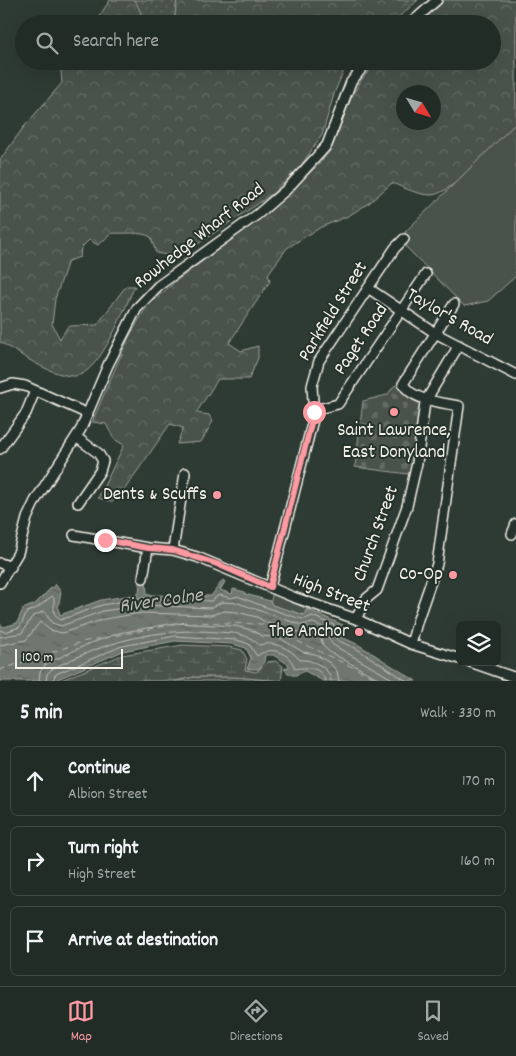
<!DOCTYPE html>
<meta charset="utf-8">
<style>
:root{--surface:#222c27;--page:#2a342f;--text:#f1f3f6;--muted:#a2a7a7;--line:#3f4844;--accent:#ff9aa2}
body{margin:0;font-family:Dekko,sans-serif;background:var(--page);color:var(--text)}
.controls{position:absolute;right:15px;bottom:15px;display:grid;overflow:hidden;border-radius:8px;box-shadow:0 5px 20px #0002}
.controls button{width:45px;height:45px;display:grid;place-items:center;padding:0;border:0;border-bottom:1px solid var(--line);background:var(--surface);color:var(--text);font:25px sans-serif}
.compass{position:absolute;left:396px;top:85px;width:45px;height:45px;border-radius:50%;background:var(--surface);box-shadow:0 5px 20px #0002;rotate:128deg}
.scale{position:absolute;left:15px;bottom:12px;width:108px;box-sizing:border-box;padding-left:5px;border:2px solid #f4f1e8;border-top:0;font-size:14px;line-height:18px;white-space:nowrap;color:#f4f1e8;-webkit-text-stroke:4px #26332d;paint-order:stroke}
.stop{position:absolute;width:15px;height:15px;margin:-11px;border:4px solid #ff9aa2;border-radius:50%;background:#fff}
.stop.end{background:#ff9aa2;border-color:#fff;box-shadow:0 1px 5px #0008}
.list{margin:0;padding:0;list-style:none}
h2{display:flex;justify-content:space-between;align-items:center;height:65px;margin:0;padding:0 20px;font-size:21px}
h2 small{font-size:16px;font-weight:400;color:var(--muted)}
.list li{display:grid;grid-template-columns:32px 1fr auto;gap:15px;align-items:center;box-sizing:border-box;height:70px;margin:0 10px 10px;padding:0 10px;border:1px solid var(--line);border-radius:8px}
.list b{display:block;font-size:19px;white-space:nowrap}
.list p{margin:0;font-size:16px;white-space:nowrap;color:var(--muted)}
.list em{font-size:16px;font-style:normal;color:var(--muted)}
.icon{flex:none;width:28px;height:28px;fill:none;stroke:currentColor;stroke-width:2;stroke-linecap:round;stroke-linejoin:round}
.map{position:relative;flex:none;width:516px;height:681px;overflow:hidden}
.search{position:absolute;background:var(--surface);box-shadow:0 5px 20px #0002;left:15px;right:15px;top:15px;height:55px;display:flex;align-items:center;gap:12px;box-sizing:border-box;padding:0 18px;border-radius:28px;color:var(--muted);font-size:19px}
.sheet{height:305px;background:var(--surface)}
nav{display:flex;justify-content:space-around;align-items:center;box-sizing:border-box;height:70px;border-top:1px solid var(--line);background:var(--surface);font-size:14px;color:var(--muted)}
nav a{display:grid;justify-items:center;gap:2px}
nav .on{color:var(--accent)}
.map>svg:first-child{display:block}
.grass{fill:url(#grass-dots);stroke:#9ea29a}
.forest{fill:url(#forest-crowns);stroke:#9ea29a;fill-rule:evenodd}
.wetland{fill:url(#wetland-marsh);stroke:#9ea29a}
.cemetery{fill:url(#cemetery-stones);stroke:#9ea29a}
.park{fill:#48524c;stroke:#9ea29a}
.water{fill:url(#water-ripples);stroke:#a4a8a0}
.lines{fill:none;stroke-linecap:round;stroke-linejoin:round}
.shore{stroke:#bfc0b8;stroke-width:1}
.ferry{stroke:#b8bab2;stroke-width:1;stroke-dasharray:6 5;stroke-linecap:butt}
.minor-casing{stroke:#f4f1e8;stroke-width:12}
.minor{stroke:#26332d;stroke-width:9}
.route{stroke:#ff9aa2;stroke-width:6}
.poi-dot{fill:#ff9aa2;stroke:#26332d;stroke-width:2}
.labels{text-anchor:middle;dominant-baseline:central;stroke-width:4;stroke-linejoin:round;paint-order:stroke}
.street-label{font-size:19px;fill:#f4f1e8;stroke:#26332d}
.poi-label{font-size:19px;fill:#f4f1e8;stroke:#26332d;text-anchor:end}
.water-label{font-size:20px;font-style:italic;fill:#b8bab2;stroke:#26332d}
</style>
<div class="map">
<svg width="516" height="681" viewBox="0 0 516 681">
<defs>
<pattern id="grass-dots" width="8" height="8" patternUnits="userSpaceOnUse" patternTransform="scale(1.25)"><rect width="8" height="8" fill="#48524c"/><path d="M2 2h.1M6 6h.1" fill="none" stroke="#636b66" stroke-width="1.8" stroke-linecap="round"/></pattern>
<pattern id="forest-crowns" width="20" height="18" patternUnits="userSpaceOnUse" patternTransform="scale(1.25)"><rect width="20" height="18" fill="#48524c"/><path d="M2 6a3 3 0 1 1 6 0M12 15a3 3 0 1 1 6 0" fill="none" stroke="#636b66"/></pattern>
<pattern id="wetland-marsh" width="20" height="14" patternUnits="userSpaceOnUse" patternTransform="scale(1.25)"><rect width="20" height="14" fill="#48524c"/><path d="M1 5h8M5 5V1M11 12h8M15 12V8" fill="none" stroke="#636b66"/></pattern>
<pattern id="cemetery-stones" width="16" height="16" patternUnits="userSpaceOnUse" patternTransform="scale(1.25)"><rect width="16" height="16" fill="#48524c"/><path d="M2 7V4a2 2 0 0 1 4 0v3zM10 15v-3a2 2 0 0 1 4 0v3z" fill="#636b66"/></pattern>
<pattern id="water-ripples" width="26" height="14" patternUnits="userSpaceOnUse" patternTransform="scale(1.25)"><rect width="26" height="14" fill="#6f7770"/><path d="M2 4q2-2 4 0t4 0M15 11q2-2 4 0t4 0" fill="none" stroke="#5c605b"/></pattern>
</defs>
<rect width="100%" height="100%" fill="#2e3b34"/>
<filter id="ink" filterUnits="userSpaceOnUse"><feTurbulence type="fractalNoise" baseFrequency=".02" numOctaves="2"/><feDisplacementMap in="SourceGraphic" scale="10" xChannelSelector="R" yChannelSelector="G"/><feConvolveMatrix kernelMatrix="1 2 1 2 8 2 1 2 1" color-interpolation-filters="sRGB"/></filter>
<g filter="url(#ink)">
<!-- grass -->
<path class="grass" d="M134 0H177L174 24H134Z
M194 677H235L280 681H175Z"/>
<!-- forest -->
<path class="forest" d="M110 0H135L141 13 134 24H94Z
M177 0H418L391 24H174Z
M444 0H516V123C499 140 454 193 432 195 418 195 405 188 392 183L369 203 348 216 321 227 287 248 268 274 270 281 229 343 241 351 258 346V358L249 379H218L196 413 209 415 213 421 201 442 177 444 183 428 170 424 120 496 112 502 98 498 124 445 114 439 106 424 92 422 128 339 147 306 176 281 269 211 320 163 330 151 352 96 362 79 378 61H492V24H419ZM404 92H434V122H404Z
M60 61H348L335 91 322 135 300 167 271 195 178 257 156 253 151 237C140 231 125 234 112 233L98 245 89 240 81 248 80 257 68 261 55 299 52 324 60 339 68 326 97 325 126 286H135C125 306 99 379 72 376 47 374 21 354 0 342V160L23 128 62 83Z"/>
<!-- wetland -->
<path class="wetland" d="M183 645 229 647 242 650 247 659 245 670 256 672 268 662 275 661 283 666 281 681 235 677H194L175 681H59L122 655Z"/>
<!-- cemetery -->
<path class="cemetery" d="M395 385 421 400 413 470 408 474 355 467 363 401 387 395Z"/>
<!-- park -->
<path class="park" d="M516 123V276L488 301 464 306 407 248 404 239 405 232Z
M273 592 307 609 304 615 272 605 270 604Z"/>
<!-- water -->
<path class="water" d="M140 578H146L147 595 211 596 223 580 225 582 220 590 232 594 233 589 245 592V594L270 601 272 605 304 615 307 609 343 625 339 636 359 645 416 681H323L305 671C295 676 292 678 284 669L289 667 288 664 273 655H265L264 662 259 669H247L251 658 246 648 232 644 175 641 123 651 53 681H0V624L4 627 17 623 23 609 35 604 55 584 61 592 58 608 60 615 101 600 139 594Z"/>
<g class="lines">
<!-- shore -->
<path class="shore" d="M0 630 5 632 20 627 27 612 37 608 52 596 54 599V613L60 620 102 605 142 598 211 601 219 595 231 598 238 596C243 599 299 620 305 619 307 619 309 617 312 616L334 625 337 640 357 649 407 681
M0 637 22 633 32 617 44 611 52 623 61 626 103 611 142 605 211 608 222 602 238 603 301 625 313 623 327 629 329 639 333 645 396 681
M0 645 26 640 40 622 50 630 62 633 105 619 141 613 211 615 224 611 237 612 257 617 267 623 299 632 313 631 319 633 323 645 328 651 383 681
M39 681 40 672 46 664 86 645 119 633 175 623 235 626 251 630 262 636 278 637 303 652 315 654 330 663 337 671 339 681
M46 681 47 674 52 669C104 642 158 627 217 632 233 633 248 633 259 645 274 641 290 648 300 660 312 659 330 667 331 681
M52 681 56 674 122 646 175 636 237 640 249 644 257 656C271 645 290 652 295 669 306 667 322 666 325 681"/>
<!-- ferry -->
<path class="ferry" d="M0 670 82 642 186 622 261 624 382 681"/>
<defs>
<path id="minor" d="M410 24 437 0
M368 288 435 333 516 375
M0 388 13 384 25 386 88 414
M314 410 338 404 426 274
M76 437 98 453 103 461 100 471 78 503
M0 449 26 413 35 391
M512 534 516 524
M74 535 148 548 173 550 197 557 293 597 356 619 411 644 460 659
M173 550 185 473
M0 563 11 567
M143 578 148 548
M0 583 18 553 27 518 35 501 81 429 108 365 137 308 158 286 258 214 287 189 319 154 327 145 351 82 368 61
M270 587 314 416 312 386 319 361 395 248 404 239
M356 619 366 599 377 590 407 506 417 463 425 402 459 345
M411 644 418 619 437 564 459 406C440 402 413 401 403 384L454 304
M470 662 516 678"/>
</defs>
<!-- minor casing -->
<use href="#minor" class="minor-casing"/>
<!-- minor -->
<use href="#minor" class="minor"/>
</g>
</g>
<g class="lines" filter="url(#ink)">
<!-- route -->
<path class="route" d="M105 540 148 548 173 550 217 564 270 587 314 412"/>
</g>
<!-- markers -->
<g class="poi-dot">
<circle cx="394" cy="412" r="5"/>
<circle cx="217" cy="495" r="5"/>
<circle cx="453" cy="575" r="5"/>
<circle cx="359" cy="632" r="5"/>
</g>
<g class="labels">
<!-- street labels -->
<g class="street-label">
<text transform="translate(200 237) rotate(-38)">Rowhedge Wharf Road</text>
<text transform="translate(334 312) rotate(-58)">Parkfield Street</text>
<text transform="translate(449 318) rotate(30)">Taylor's Road</text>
<text transform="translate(362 340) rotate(-56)">Paget Road</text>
<text transform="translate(377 534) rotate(-70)">Church Street</text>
<text transform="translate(331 594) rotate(21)">High Street</text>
</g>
<!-- poi labels -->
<g class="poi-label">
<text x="394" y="431" text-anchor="middle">Saint Lawrence,<tspan x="394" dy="22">East Donyland</tspan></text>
<text x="207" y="495">Dents &amp; Scuffs</text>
<text x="443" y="575">Co-Op</text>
<text x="349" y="632">The Anchor</text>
</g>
<!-- water labels -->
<g class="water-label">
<text transform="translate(161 602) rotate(-8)">River Colne</text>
</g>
</g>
</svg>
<div class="controls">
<button><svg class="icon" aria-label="layers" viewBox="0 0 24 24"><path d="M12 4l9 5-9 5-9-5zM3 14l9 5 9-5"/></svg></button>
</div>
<svg class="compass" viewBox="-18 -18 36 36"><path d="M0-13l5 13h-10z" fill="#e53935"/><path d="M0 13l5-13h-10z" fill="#a2a7a7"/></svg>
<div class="scale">100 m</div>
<div class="stop" style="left:314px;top:412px"></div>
<div class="stop end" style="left:105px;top:540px"></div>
<div class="search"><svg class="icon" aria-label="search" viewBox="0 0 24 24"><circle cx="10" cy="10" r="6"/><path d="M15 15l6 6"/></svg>Search here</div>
</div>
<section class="sheet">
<h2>5 min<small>Walk · 330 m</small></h2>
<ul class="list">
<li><svg class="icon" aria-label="ahead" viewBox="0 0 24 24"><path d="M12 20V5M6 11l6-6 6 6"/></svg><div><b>Continue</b><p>Albion Street</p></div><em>170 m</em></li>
<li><svg class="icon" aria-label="right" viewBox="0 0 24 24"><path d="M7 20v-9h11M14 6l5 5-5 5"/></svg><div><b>Turn right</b><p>High Street</p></div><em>160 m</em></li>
<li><svg class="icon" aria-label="arrive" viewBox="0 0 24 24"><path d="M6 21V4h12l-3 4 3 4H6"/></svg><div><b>Arrive at destination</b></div></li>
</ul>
</section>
<nav>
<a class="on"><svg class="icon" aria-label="map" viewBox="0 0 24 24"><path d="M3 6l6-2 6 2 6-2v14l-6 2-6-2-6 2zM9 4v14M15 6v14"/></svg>Map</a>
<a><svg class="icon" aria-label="directions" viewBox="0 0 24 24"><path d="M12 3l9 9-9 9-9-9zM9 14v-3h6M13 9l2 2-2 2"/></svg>Directions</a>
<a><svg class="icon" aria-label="saved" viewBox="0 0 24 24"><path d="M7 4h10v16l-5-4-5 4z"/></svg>Saved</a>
</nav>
